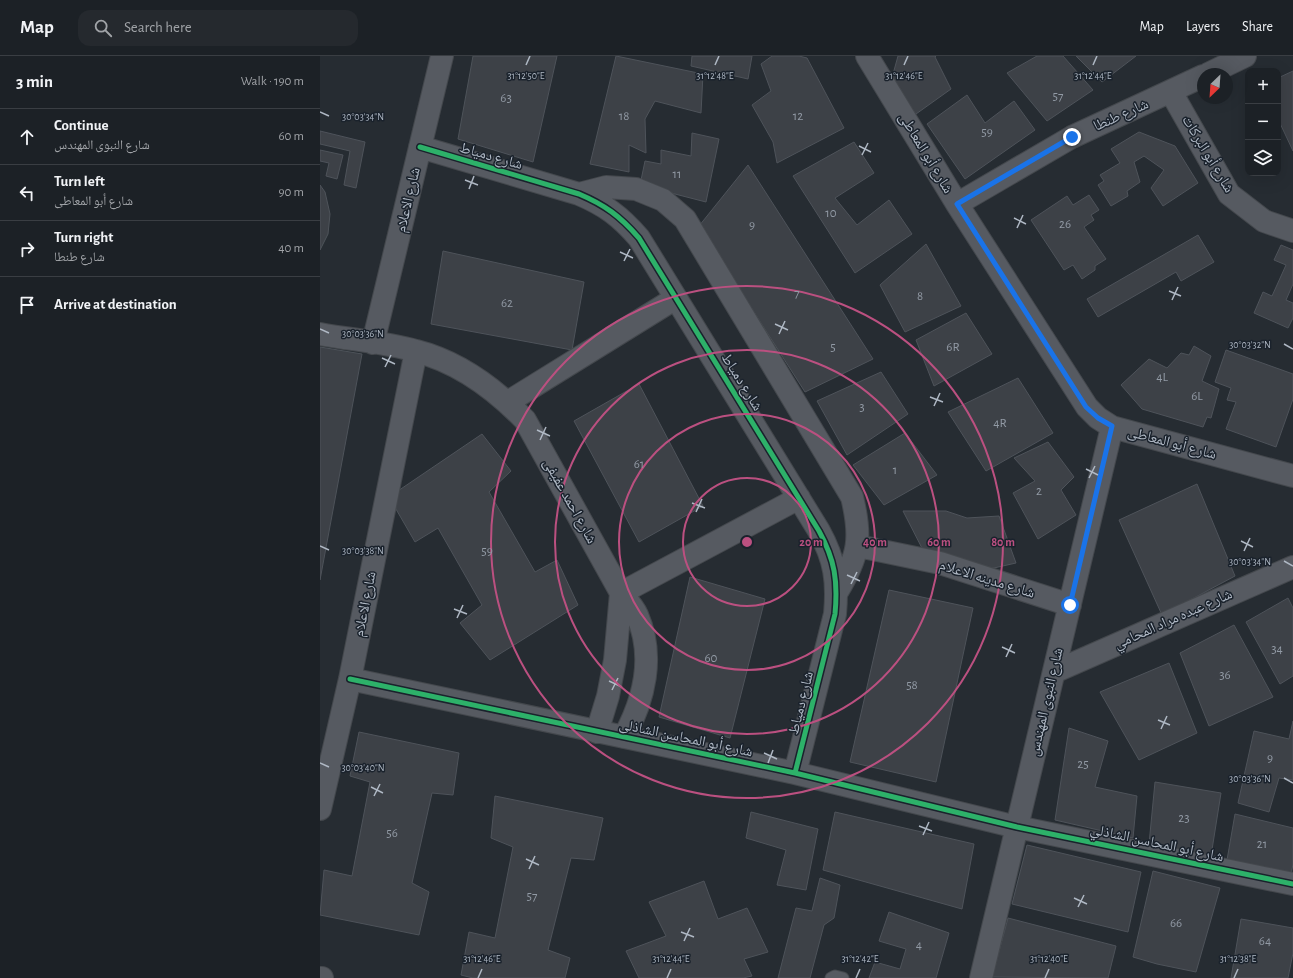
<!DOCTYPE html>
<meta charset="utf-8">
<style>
:root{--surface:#1c2126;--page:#25292e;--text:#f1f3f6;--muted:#a0a3a7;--line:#3a3e43}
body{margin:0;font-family:"Alegreya Sans","Noto Naskh Arabic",sans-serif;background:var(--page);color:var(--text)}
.controls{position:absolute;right:12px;top:12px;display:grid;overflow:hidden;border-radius:8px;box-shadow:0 4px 16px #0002}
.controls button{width:36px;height:36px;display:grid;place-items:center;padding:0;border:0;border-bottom:1px solid var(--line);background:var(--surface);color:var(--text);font:20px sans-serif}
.compass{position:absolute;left:877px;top:12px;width:36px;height:36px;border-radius:50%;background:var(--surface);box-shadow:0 4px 16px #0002;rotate:205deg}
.stop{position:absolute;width:12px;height:12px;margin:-9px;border:3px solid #1a73e8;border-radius:50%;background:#fff}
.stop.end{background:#1a73e8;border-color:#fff;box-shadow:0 1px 4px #0008}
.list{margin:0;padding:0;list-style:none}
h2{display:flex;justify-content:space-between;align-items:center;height:52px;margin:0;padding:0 16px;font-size:17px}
h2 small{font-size:13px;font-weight:400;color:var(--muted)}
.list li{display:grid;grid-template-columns:26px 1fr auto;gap:12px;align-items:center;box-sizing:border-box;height:56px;padding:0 16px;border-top:1px solid var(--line)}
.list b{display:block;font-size:15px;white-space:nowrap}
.list p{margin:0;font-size:13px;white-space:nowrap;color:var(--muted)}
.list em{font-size:13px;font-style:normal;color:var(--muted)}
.icon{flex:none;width:22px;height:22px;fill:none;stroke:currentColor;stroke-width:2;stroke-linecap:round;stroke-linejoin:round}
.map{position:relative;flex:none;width:973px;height:922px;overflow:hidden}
header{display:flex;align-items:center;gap:24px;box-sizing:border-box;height:56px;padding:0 20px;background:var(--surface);border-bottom:1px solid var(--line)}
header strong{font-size:19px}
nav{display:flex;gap:22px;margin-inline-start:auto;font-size:14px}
.search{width:280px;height:36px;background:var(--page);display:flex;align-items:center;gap:10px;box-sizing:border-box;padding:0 14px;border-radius:12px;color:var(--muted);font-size:15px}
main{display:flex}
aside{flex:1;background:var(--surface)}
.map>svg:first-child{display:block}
.building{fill:#3d4147;stroke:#4e535a}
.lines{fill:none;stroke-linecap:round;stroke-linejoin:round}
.lane-casing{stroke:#44484d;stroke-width:13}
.street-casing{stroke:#44484d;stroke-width:24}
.secondary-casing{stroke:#44484d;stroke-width:24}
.lane{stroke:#565a61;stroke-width:11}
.street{stroke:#565a61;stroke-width:22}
.secondary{stroke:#55595f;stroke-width:22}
.cycleway-casing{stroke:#1a222c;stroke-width:8}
.cycleway{stroke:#2db169;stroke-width:5}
.route{stroke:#1a73e8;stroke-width:5}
.ticks{fill:none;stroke:#afb8c4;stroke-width:1.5}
.ring{fill:none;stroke:#bb5080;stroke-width:2}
.labels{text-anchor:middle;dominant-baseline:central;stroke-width:3;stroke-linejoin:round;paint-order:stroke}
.number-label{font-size:13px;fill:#929aa5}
.street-label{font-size:15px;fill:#afb8c4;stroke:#1a222c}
.ticks-label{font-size:10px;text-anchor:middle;fill:#afb8c4;stroke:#1a222c;stroke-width:3;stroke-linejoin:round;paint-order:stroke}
.centre{fill:#bb5080;stroke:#1a222c;stroke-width:2}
.ring-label{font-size:12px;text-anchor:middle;font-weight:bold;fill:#bb5080;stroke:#1a222c;stroke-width:3;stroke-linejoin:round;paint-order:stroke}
</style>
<header>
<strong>Map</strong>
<div class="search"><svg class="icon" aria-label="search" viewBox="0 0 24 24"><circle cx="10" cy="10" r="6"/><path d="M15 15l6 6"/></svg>Search here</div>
<nav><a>Map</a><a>Layers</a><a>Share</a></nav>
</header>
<main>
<aside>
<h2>3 min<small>Walk · 190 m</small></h2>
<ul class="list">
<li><svg class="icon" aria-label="ahead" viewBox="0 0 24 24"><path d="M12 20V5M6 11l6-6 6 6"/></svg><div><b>Continue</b><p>شارع النبوى المهندس</p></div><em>60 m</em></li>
<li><svg class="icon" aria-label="left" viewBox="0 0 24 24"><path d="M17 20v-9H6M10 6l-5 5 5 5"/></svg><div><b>Turn left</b><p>شارع أبو المعاطى</p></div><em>90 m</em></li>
<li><svg class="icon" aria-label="right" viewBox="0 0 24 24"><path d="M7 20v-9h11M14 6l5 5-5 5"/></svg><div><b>Turn right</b><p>شارع طنطا</p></div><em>40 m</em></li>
<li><svg class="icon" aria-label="arrive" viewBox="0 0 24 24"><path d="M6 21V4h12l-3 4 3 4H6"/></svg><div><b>Arrive at destination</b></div></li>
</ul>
</aside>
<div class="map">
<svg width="973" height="922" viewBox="0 0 973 922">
<rect width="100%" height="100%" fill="#262c32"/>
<!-- building -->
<path class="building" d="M153 0H237L213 106 138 83Z
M296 0 383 18 381 57 335 45 325 63 326 97 309 89V116L270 108Z
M372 0H432L428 23 371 10Z
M452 0H479L487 2 524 72 457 107 453 86 432 49 451 35 441 8Z
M578 0H616L615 1 631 33 596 58 570 29Z
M717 0H743L773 34 727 65 687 17Z
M756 0H816L782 26Z
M973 15V95L958 63V22Z
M647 39 665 67 694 45 715 74 645 123 607 68Z
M0 75 45 86 36 132 24 129 30 95 0 88Z
M819 76 855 90 878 127 843 150 831 132 844 114 824 100 814 106 820 126 807 135 808 140 791 150 778 129 784 125 780 119 800 107 791 93Z
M372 77 399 83 386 146 320 129 325 105 341 108V94L371 100Z
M534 86 554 117 515 142 537 169 569 144 592 178 535 217 473 120Z
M0 94 23 99 17 123 6 120 9 107 0 105Z
M428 109 553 303 485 336 379 170Z
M0 129 5 136 10 158 8 178 0 194Z
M769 139 779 154 771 159 774 164 764 171 786 203 775 210V214L762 223 753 209 744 214 711 164 747 140 753 149Z
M878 179 894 206 861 225 856 216 778 261 767 243Z
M606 188 641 250 585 276 560 229Z
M961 189 973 194V228L966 244 973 247V262L968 272 934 257 943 236 952 240 966 209 954 204Z
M123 195 264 226 252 294 111 268Z
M646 257 672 298 614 330 596 284Z
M874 290 891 300 882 325 899 333 891 362 887 361 883 371 822 353 801 329 829 303 847 312 861 297 869 299Z
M0 291 42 298 0 524Z
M906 294 973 318V343L956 391 906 373 916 346 907 344 911 332 895 326Z
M561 316 588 358 527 399 497 345Z
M698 322 733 377 666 415 628 356Z
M319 328 383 450 319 486 254 365Z
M585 377 617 419 564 449 533 409Z
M162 378 191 415 169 436 215 516 237 504 258 549 170 604 140 567 162 549 118 472 95 486 69 441Z
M728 386 754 421 741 434 756 459 718 483 693 437 715 425 694 402Z
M877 428 915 520 842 559 799 464Z
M583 455H626L647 462 679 460 696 507 665 514 605 498Z
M370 521 445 543 410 682 339 661Z
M569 534 653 552 616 726 530 706Z
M968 542 973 552V620L960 628 926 566Z
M914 569 953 641 889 670 860 597Z
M849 607 877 677 819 704 780 636Z
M973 665V724L959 722 949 756 918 747 934 675 969 683Z
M749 672 788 685 775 731 817 740 813 782 735 764Z
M39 676 139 697 133 739 112 737 92 827 109 836 99 879 0 859 4 814 32 820 50 726 30 720Z
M835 726 901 737 891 800 829 788Z
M175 740 283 762 274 804 251 802 228 894 250 902 245 922H153L141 919 149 876 175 882 193 791 171 782Z
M431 756 498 773 486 834 457 829 466 794 426 782Z
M515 756 654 788 642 853 503 814Z
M915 758 973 772V808L971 819 907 804Z
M707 789 821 816 808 876 692 848Z
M833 815 900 832 876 916 837 908 813 901Z
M500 822 520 829 514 862 504 869 490 922H458L476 852 492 855Z
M384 825 398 863 427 852 448 896 424 903 432 920 423 922H319L306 895 346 880 329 846Z
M569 856 629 877 616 922H549L555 906 580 913 586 893 559 885Z
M688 862 796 890 788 922 672 921Z
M921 863 973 872V897L968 922H911Z"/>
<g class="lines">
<defs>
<path id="lane" d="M511 922 515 920 523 922"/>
<path id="street" d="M547 0 637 148 767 351 778 362 792 371 973 420
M888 18 925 0
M851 36 909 138 944 165 973 175
M100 91 259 138C285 149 300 160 319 182L499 475C515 504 518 525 515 558L475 717
M259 138 286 131 316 133 343 144 365 163 532 441C542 482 539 500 517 536
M637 148 752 81 883 20
M0 278C32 284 65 286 96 295 139 306 175 333 205 364L301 537C307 544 314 552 317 559 335 600 324 644 304 681
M53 287 122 0
M188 346 356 242
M538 490 620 507 750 549
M301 537 479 442
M734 616 973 511
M30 623 475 717 697 771 973 828
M277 676 288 640 295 604 301 537
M0 753 30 623 96 295
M661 922 792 371"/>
<path id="secondary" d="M0 922H2"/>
</defs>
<!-- lane casing -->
<use href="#lane" class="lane-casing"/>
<!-- street casing -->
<use href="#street" class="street-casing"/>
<!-- secondary casing -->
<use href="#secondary" class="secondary-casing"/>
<!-- lane -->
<use href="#lane" class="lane"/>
<!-- street -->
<use href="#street" class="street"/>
<!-- secondary -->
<use href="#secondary" class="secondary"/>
<defs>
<path id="cycleway" d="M100 91 259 138C285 149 300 160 319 182L499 475C515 504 518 525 515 558L475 717
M30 623 475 717 697 771 973 828"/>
</defs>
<!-- cycleway casing -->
<use href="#cycleway" class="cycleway-casing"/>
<!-- cycleway -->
<use href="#cycleway" class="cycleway"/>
</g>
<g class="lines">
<!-- route -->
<path class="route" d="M750 549 792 370 778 362 766 351 637 148 752 81"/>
</g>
<!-- ticks -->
<path class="ticks" d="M206 9 210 0M395 9 399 0M584 9 588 0M773 9 777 0M0 56 9 60M539 90 551 96M542 99 548 87M145 124 158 129M149 133 154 120M694 162 706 168M697 172 703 159M300 196 313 202M304 205 310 193M849 235 861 240M852 244 858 231M455 268 468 274M0 273 9 277M459 278 465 265M964 288 973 293M62 302 75 308M65 311 71 299M610 341 623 346M614 350 620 337M217 374 230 380M220 384 226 371M766 413 778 419M769 422 775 410M372 447 385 452M376 456 382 443M921 485 933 491M0 490 9 494M924 495 930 482M964 505 973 510M527 519 540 525M531 528 537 516M134 553 147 558M137 562 143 549M682 591 695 597M686 601 692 588M289 625 302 631M292 634 298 622M838 664 850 669M841 673 847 660M444 697 457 703M0 707 9 711M448 707 453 694M964 722 973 727M51 731 63 737M54 740 60 728M599 770 612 775M603 779 609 766M206 803 219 809M209 813 215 800M754 842 767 848M758 851 764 839M361 876 374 881M364 885 370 872M158 922 162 913M347 922 351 913M536 922 540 913M725 922 729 913M914 922 918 913"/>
<!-- distance rings -->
<g class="ring">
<circle cx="427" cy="486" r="64"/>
<circle cx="427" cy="486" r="128"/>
<circle cx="427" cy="486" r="192"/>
<circle cx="427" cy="486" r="256"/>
</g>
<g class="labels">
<!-- number labels -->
<g class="number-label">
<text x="738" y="40">57</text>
<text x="186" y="42">63</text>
<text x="304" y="60">18</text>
<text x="478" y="60">12</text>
<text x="667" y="76">59</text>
<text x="357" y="118">11</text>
<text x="511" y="157">10</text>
<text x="745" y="168">26</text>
<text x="432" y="169">9</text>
<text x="477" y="237">7</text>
<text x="600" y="240">8</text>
<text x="187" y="247">62</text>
<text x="513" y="291">5</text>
<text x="633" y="291">6R</text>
<text x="842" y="321">4L</text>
<text x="877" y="340">6L</text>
<text x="542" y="351">3</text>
<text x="680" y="367">4R</text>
<text x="319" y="408">61</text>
<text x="575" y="414">1</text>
<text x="719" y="435">2</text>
<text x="167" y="495">59</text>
<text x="957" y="593">34</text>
<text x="391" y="602">60</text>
<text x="905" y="619">36</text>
<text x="592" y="629">58</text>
<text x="950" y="702">9</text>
<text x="763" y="708">25</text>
<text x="864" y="762">23</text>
<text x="72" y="777">56</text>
<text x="942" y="788">21</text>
<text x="212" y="840">57</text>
<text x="856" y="867">66</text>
<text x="945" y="885">64</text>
<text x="599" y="889">4</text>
</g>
<!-- street labels -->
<g class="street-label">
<text transform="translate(801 59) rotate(-24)">شارع طنطا</text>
<text transform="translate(606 97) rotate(59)">شارع أبو المعاطى</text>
<text transform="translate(888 98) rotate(59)">شارع أبو البركات</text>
<text transform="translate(171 100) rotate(16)">شارع دمياط</text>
<text transform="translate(88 144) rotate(-77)">شارع الاعلام</text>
<text transform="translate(422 326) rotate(58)">شارع دمياط</text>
<text transform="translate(852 387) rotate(15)">شارع أبو المعاطى</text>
<text transform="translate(250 445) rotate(61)">شارع احمد عفيفى</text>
<text transform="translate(667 523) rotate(17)">شارع مدينه الاعلام</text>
<text transform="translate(45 548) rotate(-79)">شارع الاعلام</text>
<text transform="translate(853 563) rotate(-24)">شارع عبده مراد المحامي</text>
<text transform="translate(726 646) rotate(-77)">شارع النبوى المهندس</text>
<text transform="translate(481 647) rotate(-76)">شارع دمياط</text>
<text transform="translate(366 682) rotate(12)">شارع أبو المحاسن الشاذلى</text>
<text transform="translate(837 787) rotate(12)">شارع أبو المحاسن الشاذلي</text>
</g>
</g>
<g class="ticks-label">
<text x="206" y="23">31°12'50"E</text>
<text x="395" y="23">31°12'48"E</text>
<text x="584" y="23">31°12'46"E</text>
<text x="773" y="23">31°12'44"E</text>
<text x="43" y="64">30°03'34"N</text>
<text x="43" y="281">30°03'36"N</text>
<text x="930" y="292">30°03'32"N</text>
<text x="43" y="498">30°03'38"N</text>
<text x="930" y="509">30°03'34"N</text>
<text x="43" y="715">30°03'40"N</text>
<text x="930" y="726">30°03'36"N</text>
<text x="162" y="906">31°12'46"E</text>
<text x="540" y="906">31°12'42"E</text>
<text x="918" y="906">31°12'38"E</text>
<text x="351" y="906">31°12'44"E</text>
<text x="729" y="906">31°12'40"E</text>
</g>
<circle cx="427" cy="486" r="6" class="centre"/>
<g class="ring-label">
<text x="491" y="490">20 m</text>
<text x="555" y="490">40 m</text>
<text x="619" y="490">60 m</text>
<text x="683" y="490">80 m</text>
</g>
</svg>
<div class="controls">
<button>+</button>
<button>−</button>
<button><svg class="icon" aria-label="layers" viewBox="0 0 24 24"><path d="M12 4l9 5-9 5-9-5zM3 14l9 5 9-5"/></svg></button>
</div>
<svg class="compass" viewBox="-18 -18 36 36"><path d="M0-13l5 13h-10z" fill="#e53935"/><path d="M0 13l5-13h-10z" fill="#a0a3a7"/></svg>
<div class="stop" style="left:750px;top:549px"></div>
<div class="stop end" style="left:752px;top:81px"></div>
</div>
</main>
